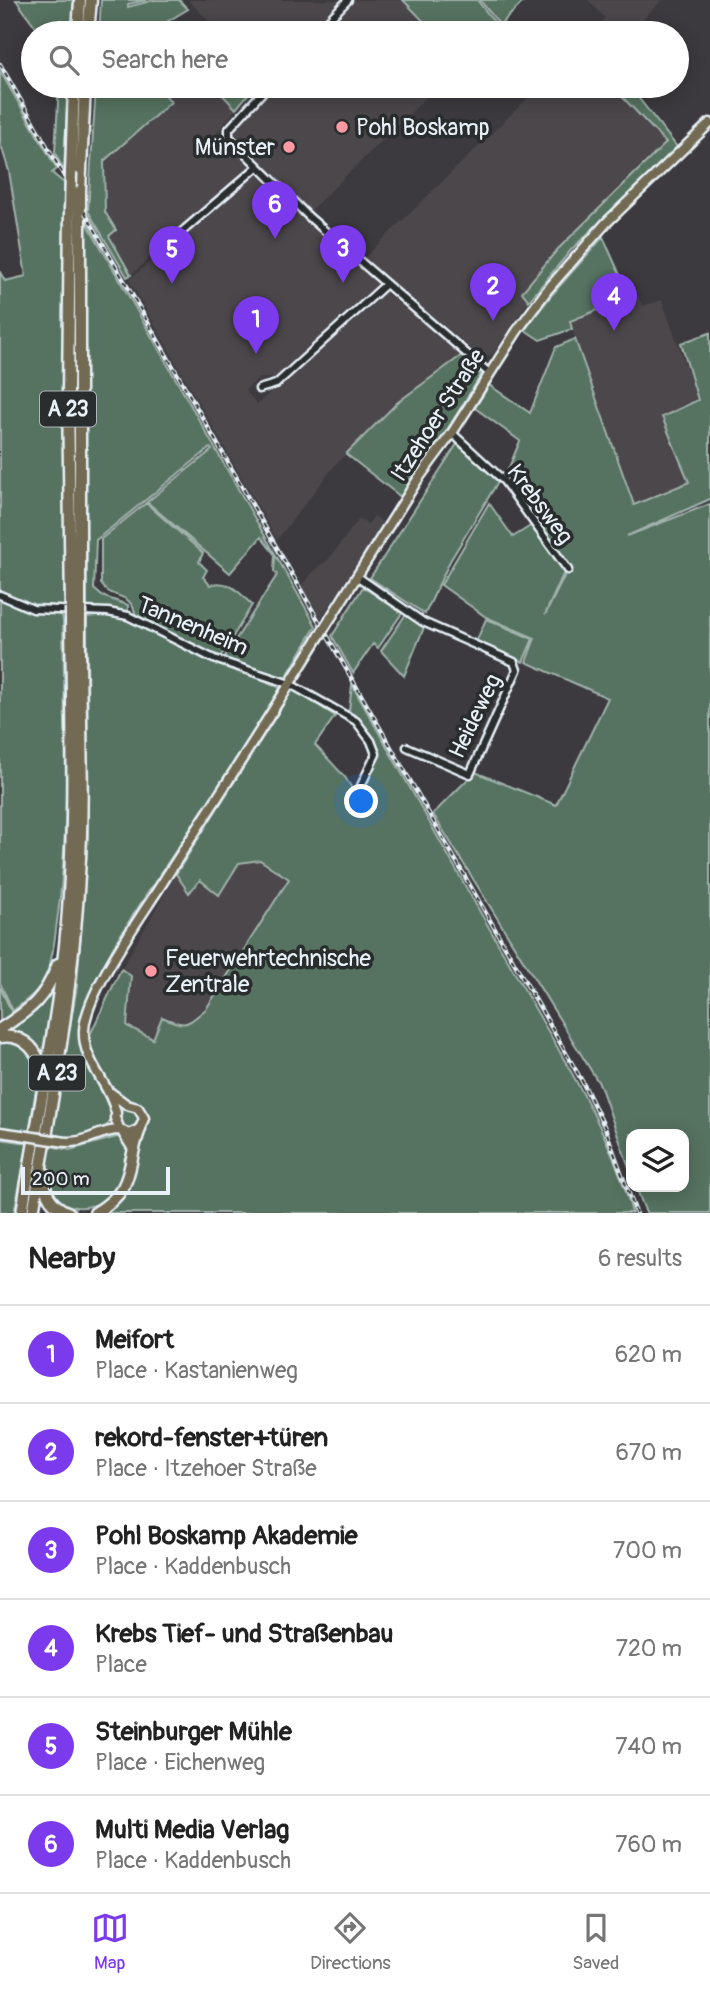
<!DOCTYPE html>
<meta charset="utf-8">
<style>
:root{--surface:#fff;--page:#f6f6f6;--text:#222;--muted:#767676;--line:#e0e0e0;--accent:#7c3aed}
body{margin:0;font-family:Pangolin,sans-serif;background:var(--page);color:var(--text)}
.controls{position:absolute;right:21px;bottom:21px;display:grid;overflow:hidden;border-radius:14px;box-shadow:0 4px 18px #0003}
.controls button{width:63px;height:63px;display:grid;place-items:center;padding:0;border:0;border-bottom:2px solid var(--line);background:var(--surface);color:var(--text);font:35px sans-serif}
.scale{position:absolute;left:21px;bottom:18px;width:149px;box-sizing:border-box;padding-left:7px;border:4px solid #e8f1f8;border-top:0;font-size:19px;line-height:24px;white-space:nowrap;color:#e8f1f8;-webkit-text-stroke:5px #2a2d2e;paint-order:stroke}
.you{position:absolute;left:362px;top:802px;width:24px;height:24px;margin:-18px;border:5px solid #fff;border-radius:50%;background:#1a73e8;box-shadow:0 0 0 10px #1a73e833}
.badge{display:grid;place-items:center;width:46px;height:46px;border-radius:50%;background:var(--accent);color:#fff;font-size:23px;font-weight:700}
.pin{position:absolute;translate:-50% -58px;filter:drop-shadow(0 2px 4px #0008)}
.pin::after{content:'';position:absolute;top:37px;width:24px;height:21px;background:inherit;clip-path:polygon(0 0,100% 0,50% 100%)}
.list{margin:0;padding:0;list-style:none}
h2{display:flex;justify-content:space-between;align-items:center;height:91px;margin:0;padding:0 28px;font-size:30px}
h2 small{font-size:23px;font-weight:400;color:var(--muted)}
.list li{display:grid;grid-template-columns:46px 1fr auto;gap:21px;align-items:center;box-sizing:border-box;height:98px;padding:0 28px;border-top:2px solid var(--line)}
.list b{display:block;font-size:26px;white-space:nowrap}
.list p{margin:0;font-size:23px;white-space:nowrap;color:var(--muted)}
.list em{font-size:23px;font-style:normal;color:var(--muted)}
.icon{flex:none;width:38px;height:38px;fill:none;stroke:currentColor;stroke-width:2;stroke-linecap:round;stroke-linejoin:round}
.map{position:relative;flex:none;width:710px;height:1213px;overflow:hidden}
.search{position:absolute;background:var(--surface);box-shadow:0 4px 18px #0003;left:21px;right:21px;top:21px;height:77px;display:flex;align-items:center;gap:18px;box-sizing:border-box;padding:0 24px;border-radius:38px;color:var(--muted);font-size:26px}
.sheet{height:679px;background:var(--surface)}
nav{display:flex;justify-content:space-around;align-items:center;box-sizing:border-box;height:98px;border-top:2px solid var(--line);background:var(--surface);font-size:19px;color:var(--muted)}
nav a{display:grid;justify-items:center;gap:4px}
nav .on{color:var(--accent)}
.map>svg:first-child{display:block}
.built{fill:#4b464c}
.green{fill:#577260;stroke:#a0b2ac;stroke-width:2}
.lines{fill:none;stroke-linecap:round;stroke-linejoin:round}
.minor-casing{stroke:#e8f1f8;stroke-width:11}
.major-casing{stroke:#e8f1f8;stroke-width:13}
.highway-casing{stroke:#e8f1f8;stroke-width:15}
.minor{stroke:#2a2d2e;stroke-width:6}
.major{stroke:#736b52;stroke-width:8}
.highway{stroke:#736b52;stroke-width:10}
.rail-casing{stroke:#e8f1f8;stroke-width:4.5}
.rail{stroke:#2a2d2e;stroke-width:2;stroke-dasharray:5;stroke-linecap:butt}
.major-bridge-casing{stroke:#e8f1f8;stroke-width:13;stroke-linecap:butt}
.highway-bridge-casing{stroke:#e8f1f8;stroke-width:15;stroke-linecap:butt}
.major-bridge{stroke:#736b52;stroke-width:8}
.highway-bridge{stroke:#736b52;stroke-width:10}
.poi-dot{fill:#ff9aa2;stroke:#2a2d2e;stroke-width:2.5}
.labels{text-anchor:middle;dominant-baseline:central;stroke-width:7;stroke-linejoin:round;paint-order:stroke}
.shield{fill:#2a2d2e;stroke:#afb6bb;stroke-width:2}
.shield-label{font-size:21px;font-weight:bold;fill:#e8f1f8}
.poi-label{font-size:23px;fill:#e8f1f8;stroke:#2a2d2e;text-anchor:start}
.street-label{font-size:23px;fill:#e8f1f8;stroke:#2a2d2e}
</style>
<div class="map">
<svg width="710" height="1213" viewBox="0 0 710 1213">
<rect width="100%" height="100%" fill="#3c3a3e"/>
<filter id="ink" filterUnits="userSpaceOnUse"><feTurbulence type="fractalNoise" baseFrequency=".0143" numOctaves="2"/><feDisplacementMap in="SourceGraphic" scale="14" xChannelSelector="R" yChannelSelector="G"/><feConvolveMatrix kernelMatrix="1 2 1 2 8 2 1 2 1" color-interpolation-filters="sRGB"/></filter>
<g filter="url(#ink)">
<!-- built -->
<path class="built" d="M188 0H342L311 33H221Z
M355 0H403L435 33H323Z
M588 0H662L629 33H615L602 21 605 18Z
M162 86H214L236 109 217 133 251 168 131 275 109 236 116 230 105 212 104 161 170 102 162 91Z
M274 86H438L310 211 233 137 234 130Z
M540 86H612L666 143 557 250 523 292 529 301 493 354 486 358 481 357 363 259Z
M254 172 310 225 376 281 377 284 376 289 279 378H259L245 390 257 404 383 293H386L462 355 398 402 336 464 277 540 129 280Z
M637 294 643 306 662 300 698 399 661 417 688 482 633 505 569 321Z
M374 516 386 524 321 618 301 586 320 565 327 561 359 519 368 524Z
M260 859 289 879 206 1009 192 1023 180 1025 153 1040 127 1027 131 976 121 969 176 874 189 893 200 880 239 863Z"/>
<!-- green -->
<path class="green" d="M16 0H74L72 33H40Z
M101 0H146L128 4V7L154 0H179L188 9 148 33H99Z
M403 0H477L498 27 492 33H435Z
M480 0H525L500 25Z
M0 71 57 169 52 173 64 183V608L33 607 0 593V272L5 281 26 276 9 171 0 142Z
M59 86H68L64 171 55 153Z
M96 86H162V91L171 102 104 161 105 212 116 230 109 236 131 275 127 277 88 211Z
M214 86H255L236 109Z
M612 86H629L677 147 571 250 529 301 522 292 557 250 666 143Z
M86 221 316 626 285 679 224 658 277 575 274 571 275 555 261 537 230 573 147 502 212 450 210 448 96 540 94 589 102 596 128 605V613L87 608 85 397Z
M603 237 630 297 570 321 572 329 540 340 525 330 550 297Z
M710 333V499L627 536 710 504V1213H646L636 1187H684V1134H631V1173L600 1085 433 814 475 772 556 805 608 698 526 662 535 638 486 617 441 585 489 503 513 537 532 525 565 570 545 615 566 573 568 563 505 477 520 441 475 408 489 385 530 413 556 347 575 339 634 505 689 482 662 417 698 400 681 343Z
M462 355 481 375 429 459 412 477 402 498 346 454 398 402Z
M457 444 499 480 450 561 425 614 370 578Z
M146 503 203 553 199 562 207 570 203 577 210 585C228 578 240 593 252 605L221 656 204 651 136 616C130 589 113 602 101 584V539Z
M363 587 402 613 378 648 373 644 353 673 332 636Z
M0 598 23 610 62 615 63 622C64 719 71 818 58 914 55 935 54 957 45 977 38 993 26 1000 13 1011L0 983Z
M406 614 425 625 404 676 381 651Z
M108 615 133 622 208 661 251 674 282 689C243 748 204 808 165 867 134 914 102 957 85 1011 81 1023 79 1040 83 1053 91 1080 140 1118 91 1134 73 1139 69 1140 51 1135L77 986 88 835 87 617Z
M486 619 533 639 523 662 476 642Z
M352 685C409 786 466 888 524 989 564 1061 611 1132 632 1213H102L108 1209 149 1121C146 1102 135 1105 122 1096 108 1085 91 1055 89 1037L121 969 131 976 127 1026 153 1039 162 1017C187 1028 186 1025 206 1009L289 879 260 860 239 863 219 895 200 880 189 893 176 874 293 689 335 716 315 745 345 777 358 798 379 753 365 727 349 711Z
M55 981 42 1060 37 1049 0 1032Z
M0 987 14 1017 0 1025Z
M0 1039 25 1045 39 1069 29 1134 0 1129Z
M118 1119a11 11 0 1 1 22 0a11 11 0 1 1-22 0Z
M117 1137 122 1138 130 1149 124 1159 129 1166C124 1176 120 1188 113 1196 90 1213 54 1213 47 1179 44 1168 48 1156 49 1146L70 1150Z
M0 1139 28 1143 14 1213H0Z"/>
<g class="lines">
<defs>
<path id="minor" d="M316 33 348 0
M268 86 229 129V137L309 217 489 373
M162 249 257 167
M259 389 276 384 385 285
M452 433 504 481 568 570
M358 577 423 622 514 662 517 670 470 774 407 747
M0 595 33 609 108 612 128 616 214 659 290 684 356 721 371 741 376 754 358 792"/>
<path id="major" d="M330 619 418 479 452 433 517 331 548 289 606 223 710 123
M111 1093 127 1105 138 1108 144 1118 140 1129 129 1134 120 1130 115 1118
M116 1113C110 1083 82 1062 84 1030 86 991 144 913 166 877 218 797 270 716 320 635
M0 1132 21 1135
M59 1141C87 1146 96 1130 120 1130"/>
<path id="highway" d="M78 33 80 0
M88 33 91 0
M71 173 74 86
M80 191 85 86
M70 209 68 394 71 608
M80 210V608
M0 1029C30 1010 45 999 58 964
M0 1037C24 1033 42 1053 41 1076
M124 1133 134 1149
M44 1173C43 1192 51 1206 69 1213
M22 1213C36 1124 55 1035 65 945 76 835 72 724 71 614
M33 1213C52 1101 73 989 79 875 85 788 79 701 80 614
M95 1213C138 1187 125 1167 140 1129"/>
</defs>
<!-- minor casing -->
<use href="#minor" class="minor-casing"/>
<!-- major casing -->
<use href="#major" class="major-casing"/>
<!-- highway casing -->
<use href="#highway" class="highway-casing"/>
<!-- minor -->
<use href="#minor" class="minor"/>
<!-- major -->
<use href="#major" class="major"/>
<!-- highway -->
<use href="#highway" class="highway"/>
<defs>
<path id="rail" d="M0 64 582 1081 605 1128 636 1213"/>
</defs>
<!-- rail casing -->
<use href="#rail" class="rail-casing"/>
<!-- rail -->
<use href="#rail" class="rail"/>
<defs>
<path id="major-bridge" d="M320 635 330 619
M21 1135 59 1141"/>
<path id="highway-bridge" d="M70 209 71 173
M80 210V191
M71 608V614
M80 608V614"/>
</defs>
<!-- major-bridge casing -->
<use href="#major-bridge" class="major-bridge-casing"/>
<!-- highway-bridge casing -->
<use href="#highway-bridge" class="highway-bridge-casing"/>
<!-- major-bridge -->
<use href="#major-bridge" class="major-bridge"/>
<!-- highway-bridge -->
<use href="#highway-bridge" class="highway-bridge"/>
</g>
</g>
<!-- markers -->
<g class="poi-dot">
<circle cx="342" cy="127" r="7"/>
<circle cx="289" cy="147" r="7"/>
<circle cx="151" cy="971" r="7"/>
</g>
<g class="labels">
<!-- shield labels -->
<g class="shield">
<rect x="40" y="391.5" width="56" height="35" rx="5"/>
<rect x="29" y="1055.5" width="56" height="35" rx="5"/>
</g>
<g class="shield-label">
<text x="68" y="409">A 23</text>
<text x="57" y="1073">A 23</text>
</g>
<!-- poi labels -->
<g class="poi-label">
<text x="356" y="127">Pohl Boskamp</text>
<text x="275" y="147" text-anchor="end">Münster</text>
<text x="165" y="958">Feuerwehrtechnische<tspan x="165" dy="26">Zentrale</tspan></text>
</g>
<!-- street labels -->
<g class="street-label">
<text transform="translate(438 415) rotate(-57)">Itzehoer Straße</text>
<text transform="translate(540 504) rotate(53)">Krebsweg</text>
<text transform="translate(193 626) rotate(23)">Tannenheim</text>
<text transform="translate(475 716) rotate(-64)">Heideweg</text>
</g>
</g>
</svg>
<div class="controls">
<button><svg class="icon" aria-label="layers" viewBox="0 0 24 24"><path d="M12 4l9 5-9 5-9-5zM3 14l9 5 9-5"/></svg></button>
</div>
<div class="scale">200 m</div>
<div class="you"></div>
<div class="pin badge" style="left:256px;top:354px">1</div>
<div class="pin badge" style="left:493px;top:321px">2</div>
<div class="pin badge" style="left:343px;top:283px">3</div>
<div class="pin badge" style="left:614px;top:331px">4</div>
<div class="pin badge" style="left:172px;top:284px">5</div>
<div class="pin badge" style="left:275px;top:239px">6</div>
<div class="search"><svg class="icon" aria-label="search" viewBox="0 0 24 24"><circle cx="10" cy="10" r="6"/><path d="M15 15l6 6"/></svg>Search here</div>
</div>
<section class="sheet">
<h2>Nearby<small>6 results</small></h2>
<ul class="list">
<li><span class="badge">1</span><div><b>Meifort</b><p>Place · Kastanienweg</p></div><em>620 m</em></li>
<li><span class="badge">2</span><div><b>rekord-fenster+türen</b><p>Place · Itzehoer Straße</p></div><em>670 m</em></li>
<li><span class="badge">3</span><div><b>Pohl Boskamp Akademie</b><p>Place · Kaddenbusch</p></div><em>700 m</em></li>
<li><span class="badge">4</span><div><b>Krebs Tief- und Straßenbau</b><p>Place</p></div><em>720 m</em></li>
<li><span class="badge">5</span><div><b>Steinburger Mühle</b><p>Place · Eichenweg</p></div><em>740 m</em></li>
<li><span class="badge">6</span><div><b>Multi Media Verlag</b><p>Place · Kaddenbusch</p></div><em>760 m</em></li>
</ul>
</section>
<nav>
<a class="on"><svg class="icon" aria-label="map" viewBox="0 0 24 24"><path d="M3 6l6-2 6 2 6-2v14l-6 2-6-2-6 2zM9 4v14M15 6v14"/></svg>Map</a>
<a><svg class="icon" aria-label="directions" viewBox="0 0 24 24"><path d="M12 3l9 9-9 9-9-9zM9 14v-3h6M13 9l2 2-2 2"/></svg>Directions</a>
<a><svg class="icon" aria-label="saved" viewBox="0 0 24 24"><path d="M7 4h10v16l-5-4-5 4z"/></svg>Saved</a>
</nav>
